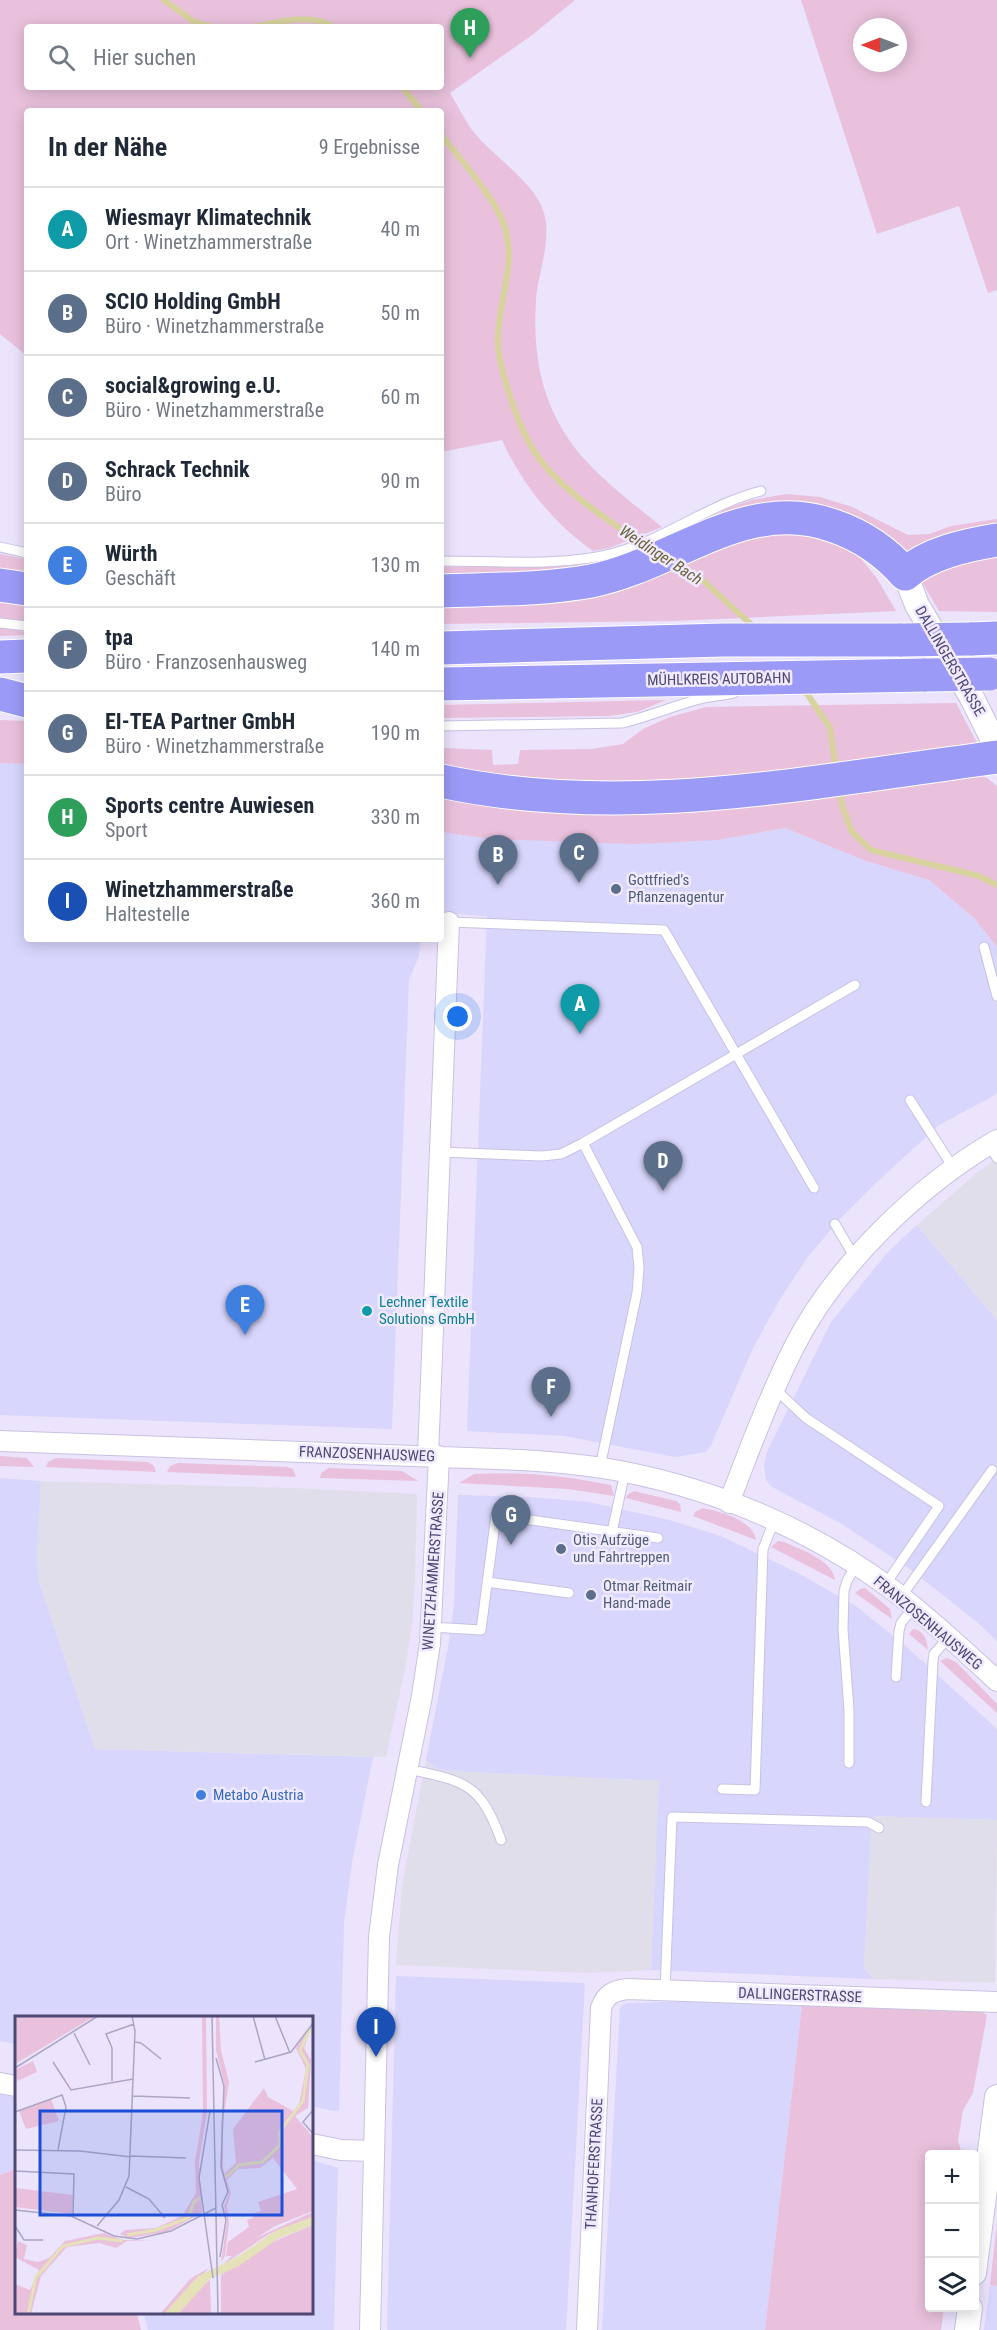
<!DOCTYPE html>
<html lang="de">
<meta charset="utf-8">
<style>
:root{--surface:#fff;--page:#f2f2f3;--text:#1f2937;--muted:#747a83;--line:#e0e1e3;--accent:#0b8043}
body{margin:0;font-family:"Roboto Condensed",sans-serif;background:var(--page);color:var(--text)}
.controls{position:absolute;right:18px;bottom:18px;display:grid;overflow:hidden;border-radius:6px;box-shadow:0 3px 15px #0003}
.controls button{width:54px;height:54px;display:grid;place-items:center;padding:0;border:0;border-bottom:2px solid var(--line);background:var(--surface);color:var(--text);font:30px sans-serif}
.compass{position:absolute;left:853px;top:18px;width:54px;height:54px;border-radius:50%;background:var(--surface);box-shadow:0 3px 15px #0003;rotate:270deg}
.you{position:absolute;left:458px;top:1017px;width:21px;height:21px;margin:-15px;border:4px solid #fff;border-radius:50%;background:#1a73e8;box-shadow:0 0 0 9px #1a73e833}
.badge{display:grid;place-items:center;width:39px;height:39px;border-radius:50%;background:var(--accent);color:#fff;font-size:20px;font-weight:700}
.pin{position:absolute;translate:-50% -50px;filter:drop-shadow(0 2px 3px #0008)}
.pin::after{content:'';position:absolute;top:32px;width:21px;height:18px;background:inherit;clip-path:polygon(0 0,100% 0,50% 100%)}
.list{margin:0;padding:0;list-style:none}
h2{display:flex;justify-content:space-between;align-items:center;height:78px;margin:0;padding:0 24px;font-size:26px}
h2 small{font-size:20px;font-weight:400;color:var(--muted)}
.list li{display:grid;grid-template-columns:39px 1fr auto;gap:18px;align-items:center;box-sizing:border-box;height:84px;padding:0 24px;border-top:2px solid var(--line)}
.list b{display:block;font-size:22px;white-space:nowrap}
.list p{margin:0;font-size:20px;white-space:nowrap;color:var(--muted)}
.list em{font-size:20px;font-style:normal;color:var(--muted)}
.icon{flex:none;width:33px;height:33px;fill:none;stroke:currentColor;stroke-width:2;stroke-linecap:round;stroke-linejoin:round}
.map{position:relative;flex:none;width:997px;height:2330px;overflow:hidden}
.search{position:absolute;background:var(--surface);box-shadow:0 3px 15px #0003;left:24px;top:24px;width:420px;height:66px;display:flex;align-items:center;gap:15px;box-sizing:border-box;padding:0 21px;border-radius:6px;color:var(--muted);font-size:22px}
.panel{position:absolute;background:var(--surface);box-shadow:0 3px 15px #0003;left:24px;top:108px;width:420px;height:834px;border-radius:6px}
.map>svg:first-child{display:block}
.commercial{fill:#d8d6fc}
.industrial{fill:#e1deeb}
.green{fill:#e9c1dc;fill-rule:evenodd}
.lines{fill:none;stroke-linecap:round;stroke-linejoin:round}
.stream{stroke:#d7d29e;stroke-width:6}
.service-casing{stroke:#c8c2e2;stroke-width:11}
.minor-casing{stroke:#c8c2e2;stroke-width:22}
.tertiary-casing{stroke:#c8c2e2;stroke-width:26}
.motorway-casing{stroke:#fff;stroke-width:35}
.service{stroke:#fff;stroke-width:9}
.minor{stroke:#fff;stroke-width:20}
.tertiary{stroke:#fff;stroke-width:24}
.motorway{stroke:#9b9af6;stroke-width:33}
.motorway-bridge-casing{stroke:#fff;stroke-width:35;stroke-linecap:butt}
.motorway-bridge{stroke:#9b9af6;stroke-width:33}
.service-dot{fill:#5c6f8a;stroke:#f1e9ff;stroke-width:2}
.culture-dot{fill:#0f9aa8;stroke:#f1e9ff;stroke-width:2}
.shop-dot{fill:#3f7fe0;stroke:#f1e9ff;stroke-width:2}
.labels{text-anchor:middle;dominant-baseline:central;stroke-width:5;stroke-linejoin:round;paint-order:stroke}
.street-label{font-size:15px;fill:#4e4974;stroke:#f1e9ff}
.service-label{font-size:15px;fill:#4e5e75;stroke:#f1e9ff;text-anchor:start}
.culture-label{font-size:15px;fill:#0d838f;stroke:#f1e9ff;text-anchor:start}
.shop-label{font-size:15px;fill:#366cbe;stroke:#f1e9ff;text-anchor:start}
.water-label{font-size:16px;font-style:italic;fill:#6b6737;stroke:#f1e9ff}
.inset-river{fill:none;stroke:#e5e1b8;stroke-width:3}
.inset-road{fill:none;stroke:#ada5c6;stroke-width:1.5}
.view{fill:#1d4ed8;fill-opacity:0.15;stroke:#1d4ed8;stroke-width:3}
.inset-edge{fill:none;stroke:#4e4974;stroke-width:3}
</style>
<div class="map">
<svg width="997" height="2330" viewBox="0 0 997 2330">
<rect width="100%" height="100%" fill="#ece3fc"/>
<!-- commercial -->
<path class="commercial" d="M0 763 27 764V939H420L419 956 409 980 392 1429 0 1415Z
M785 828 866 861 929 880 974 918 997 947V1094L939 1125 876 1183 841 1218 807 1258 780 1299 753 1348 712 1443 706 1452 675 1457 564 1436 467 1431 487 916 441 913V832L491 839 717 840Z
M917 1225 997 1320V1641L977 1622 910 1569 840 1523 772 1487 766 1480 764 1465 767 1452 831 1322 888 1252Z
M0 1478 41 1481 37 1556 39 1582 95 1749 373 1757 352 1862 344 1923 339 2110 334 2111 312 2106V2018H16V2044L0 2041Z
M458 1495 529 1497 589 1502 669 1520 721 1536 798 1573 856 1606 910 1650 997 1729V1820L872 1816 864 1968 873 1979 651 1970 658 1781 449 1771 435 1768 426 1760 448 1647 454 1605Z
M396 1976 585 1983 566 2330H387Z
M701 2001 802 2005 765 2330H602L620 2008 624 2004 629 2003Z
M0 2094 16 2097V2169L0 2175Z
M312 2160 338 2168 334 2330H148L144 2314H312Z
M990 2285 997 2286V2330H984Z"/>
<!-- industrial -->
<path class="industrial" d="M997 1159V1320L917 1225 979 1171Z
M41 1481 293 1488 417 1494 415 1579 412 1623 406 1664 386 1757 95 1749 39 1582 37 1556Z
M426 1760 435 1768 449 1771 659 1781 651 1970 589 1973 396 1965 402 1886Z
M872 1816 997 1820 995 1983 873 1979 864 1968Z"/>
<!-- green -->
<path class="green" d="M0 0H575L532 35 450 93C458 106 466 123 476 135 495 157 534 183 543 210 553 238 538 272 536 300 532 361 544 415 586 461 608 485 636 506 662 527L609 548 593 551C554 524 521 483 502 440L441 452V111H27V356L0 334ZM27 27H441V87H27Z
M801 0H997V290L988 293 959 206 877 234ZM862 27H898V63H862Z
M787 494 820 497 852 507 908 535 929 534 951 526 997 519V531L908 556 846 520 616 567 441 582V567H552L609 561 669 538 728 508 752 500Z
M780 525 852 548 876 577 896 611 672 621 441 624V599Z
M997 549V612L939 611 923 584 922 576Z
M0 554 27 559V580L0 575Z
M0 594 27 598V621L0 618Z
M0 628 27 632V635L0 636Z
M666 700 637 712 609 716 441 718V705Z
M956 703 977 743 978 749 642 790 441 772V744L444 748 492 750 493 765 518 764 520 750 592 749 623 744 643 729 670 717 706 707Z
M0 720 27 721V764L0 763Z
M983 775 997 786V947L974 918 929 880 866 861 785 828 717 840 635 844 491 839 441 832V792Z
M0 1456 27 1458 34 1467 0 1466Z
M56 1458 148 1462 154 1466 156 1472 46 1467 48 1462Z
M178 1463 287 1467 293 1469 296 1477 167 1472 170 1466Z
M329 1468 402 1471 418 1481 320 1478 321 1473Z
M474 1474C519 1471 568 1476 611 1485L614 1496 568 1489 459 1483Z
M634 1491 676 1501 680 1504 681 1512 626 1498 627 1495Z
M703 1508C721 1512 753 1520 756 1540L693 1516 695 1512Z
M778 1541 784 1542C801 1550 833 1560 835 1580L771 1547Z
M865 1588 890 1609 892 1619 855 1593 860 1589Z
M913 1629C924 1630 927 1640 928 1650L909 1634Z
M947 1658 956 1662 997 1704V1713L940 1661Z
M802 2005 969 2007 979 2010 987 2015 973 2093 963 2110 958 2141 962 2154H930V2308H944L941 2330H765Z
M16 2169V2314H137L141 2330H0V2175Z
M997 2223V2286L990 2285Z"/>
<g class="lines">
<!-- stream -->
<path class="stream" d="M164 0 194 22 213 27
M251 27C278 23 309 12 334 27
M402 87 422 111
M441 135C459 157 498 202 505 228 516 265 499 300 498 337 497 355 503 373 508 390 515 413 524 437 538 457 561 489 609 522 643 543
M675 562 698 576 755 628
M804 689 830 728 836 770
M839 789 842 805 852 832 871 850 979 876 997 885"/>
<defs>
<path id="service" d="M0 547 27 553
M441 561C495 561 563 567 614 553 666 539 709 504 761 491
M0 623 27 626
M441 726 622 723C647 717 671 707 696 700 708 696 722 696 734 693
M449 922 664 930 814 1188
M984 947 997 996
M910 1100 954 1169
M583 1143 637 1247 639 1268 637 1293 600 1467
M989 1145 997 1158
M440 1152 542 1156 561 1154 583 1143 855 985
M835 1224 855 1258
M775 1389 806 1418 939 1506 885 1585
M612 1532 625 1472
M487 1582 569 1593
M901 1597 992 1470
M431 1627 481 1630 496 1515 658 1538
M896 1677 899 1631 901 1623 914 1607
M849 1763V1710L843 1629 844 1591 847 1581 856 1565
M407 1769C464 1781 480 1782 501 1840
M722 1789 755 1790 763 1549 774 1521
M926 1802 933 1661 934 1654 949 1637
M665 1990 672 1817 868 1822 879 1828"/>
<path id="minor" d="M0 1441 521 1460C556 1462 591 1465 625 1472 721 1491 816 1532 894 1591 930 1619 964 1650 997 1681
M428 1456 449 922
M729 1503C749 1450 769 1397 794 1347 835 1266 919 1185 997 1140
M0 2083 16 2086
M312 2144 341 2150 374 2151
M370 2330 379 1937 388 1865 422 1696 430 1643 439 1456
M587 2330 601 2008C606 1994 613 1991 627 1989L997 2002"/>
<path id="tertiary" d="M905 574 917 605 971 696 997 748
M974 2273 997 2097
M967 2330 970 2308"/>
<path id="motorway" d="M0 585 27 589
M441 591C491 589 542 590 591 581 676 564 745 494 834 526 863 536 885 551 905 574 929 553 966 545 997 540
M970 639 997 638
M441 648 723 640H902
M0 657 27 656
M441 684 926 675
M0 694 27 701
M441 781C626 821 813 781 997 757"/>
</defs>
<!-- service casing -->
<use href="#service" class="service-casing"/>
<!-- minor casing -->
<use href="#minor" class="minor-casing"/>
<!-- tertiary casing -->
<use href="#tertiary" class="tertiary-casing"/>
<!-- motorway casing -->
<use href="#motorway" class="motorway-casing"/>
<!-- service -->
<use href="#service" class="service"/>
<!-- minor -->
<use href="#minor" class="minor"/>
<!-- tertiary -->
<use href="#tertiary" class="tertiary"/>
<!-- motorway -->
<use href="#motorway" class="motorway"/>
<defs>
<path id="motorway-bridge" d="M902 640 970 639
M926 675 989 674"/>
</defs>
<!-- motorway-bridge casing -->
<use href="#motorway-bridge" class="motorway-bridge-casing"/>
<!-- motorway-bridge -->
<use href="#motorway-bridge" class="motorway-bridge"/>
</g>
<!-- markers -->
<g class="service-dot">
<circle cx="616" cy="889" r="6"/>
<circle cx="561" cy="1549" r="6"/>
<circle cx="591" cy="1595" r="6"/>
</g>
<circle class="culture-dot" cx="367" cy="1311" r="6"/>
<circle class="shop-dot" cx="201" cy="1795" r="6"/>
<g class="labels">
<!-- street labels -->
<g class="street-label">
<text transform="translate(950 661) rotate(60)">DALLINGERSTRASSE</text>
<text transform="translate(719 679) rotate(-1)">MÜHLKREIS AUTOBAHN</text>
<text transform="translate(367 1454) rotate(2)">FRANZOSENHAUSWEG</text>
<text transform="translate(433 1571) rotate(-86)">WINETZHAMMERSTRASSE</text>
<text transform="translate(928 1623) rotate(40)">FRANZOSENHAUSWEG</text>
<text transform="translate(800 1995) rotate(2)">DALLINGERSTRASSE</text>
<text transform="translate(594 2164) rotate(-87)">THANHOFERSTRASSE</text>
</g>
<!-- service labels -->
<g class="service-label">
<text x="628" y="880">Gottfried's<tspan x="628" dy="17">Pflanzenagentur</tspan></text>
<text x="573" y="1540">Otis Aufzüge<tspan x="573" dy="17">und Fahrtreppen</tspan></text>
<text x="603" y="1586">Otmar Reitmair<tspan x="603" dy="17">Hand-made</tspan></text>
</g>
<!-- culture labels -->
<g class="culture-label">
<text x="379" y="1302">Lechner Textile<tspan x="379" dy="17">Solutions GmbH</tspan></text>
</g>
<!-- shop labels -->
<g class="shop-label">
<text x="213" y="1795">Metabo Austria</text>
</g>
<!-- water labels -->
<g class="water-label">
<text transform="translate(661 555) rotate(33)">Weidinger Bach</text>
</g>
</g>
<!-- overview -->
<g transform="translate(15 2016)">
<rect width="298" height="298" fill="#ece3fc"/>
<path d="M0 0H80L0 48ZM187 0H191L192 97 184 146 187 197 151 216 114 222 105 218 110 214 141 212 167 200 181 177 180 146 188 97ZM201 0H204L206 35 214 66 208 105V152L216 177 212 190 214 207 210 240 206 246 212 205 209 190 214 178 207 155 206 109 210 71 201 34ZM298 7 289 32 296 44 293 92 280 100 298 121V195L260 210 241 222 298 196V201L254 218 206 250 217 240H211L213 226 234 211 232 204 238 202 237 198 246 195 243 186 282 173 258 142 245 152 223 153 212 164 210 157 221 147 218 113 249 72 253 81 278 95 284 88 291 53 281 32ZM18 45 22 56 2 65 0 54ZM36 83 44 105 11 113 4 95ZM1 172 58 179 57 198 0 191ZM298 209V298H206V259L255 227ZM89 217 108 224 140 225H112L101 232 84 227 52 231 26 260 16 298H0V268L15 274 24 254 0 241 3 225 12 229 9 243 23 246 34 242 50 225ZM194 252 149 298H145L175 263ZM195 264 196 298H163L184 272Z" fill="#e9c1dc"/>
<path d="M298 201V209L264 222 224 250 195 263 163 298H149L183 260 222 241 262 214Z" fill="#e5e1b8"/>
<path class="inset-river" d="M211 161 224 149 247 146 265 129V115L288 85 293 49 285 34 295 13M112 219 141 214 173 202 179 186 185 182M13 298 21 261 48 230 83 222 108 225"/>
<path class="inset-road" d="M197 0 203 298M238 0 250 44M260 0 275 37M59 17 75 49M120 26 126 27 146 43M201 42 209 70 206 151 213 176 207 189 211 204 205 241M38 46 56 74 118 63M240 46 276 36 299 6M0 52 83 0M97 65V32L91 18 119 8M118 80 175 82M299 93 288 106 299 119M195 95 184 162 198 262M0 96 47 79 51 91 43 134M0 134 65 135 116 141M116 140 171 142M0 155 59 158 58 201M111 171 134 183 150 202M0 194 56 200 99 220 122 223 156 215 201 192M0 210 9 224H28M82 210 104 184 114 160 120 15 117 0"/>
<path class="view" d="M25 95H267V199H25Z"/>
<rect width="298" height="298" class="inset-edge"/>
</g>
</svg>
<div class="controls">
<button>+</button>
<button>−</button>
<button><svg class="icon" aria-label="layers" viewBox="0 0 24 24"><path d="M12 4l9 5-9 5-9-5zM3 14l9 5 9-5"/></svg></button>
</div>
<svg class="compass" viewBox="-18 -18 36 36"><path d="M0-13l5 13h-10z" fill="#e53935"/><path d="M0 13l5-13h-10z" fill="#747a83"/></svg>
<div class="you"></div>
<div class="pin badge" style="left:580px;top:1034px;background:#0f9aa8">A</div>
<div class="pin badge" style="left:498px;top:885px;background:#5c6f8a">B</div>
<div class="pin badge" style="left:579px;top:883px;background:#5c6f8a">C</div>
<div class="pin badge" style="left:663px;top:1191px;background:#5c6f8a">D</div>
<div class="pin badge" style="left:245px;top:1335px;background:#3f7fe0">E</div>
<div class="pin badge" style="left:551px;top:1417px;background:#5c6f8a">F</div>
<div class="pin badge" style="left:511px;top:1545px;background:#5c6f8a">G</div>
<div class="pin badge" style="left:470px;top:58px;background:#2e9e5b">H</div>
<div class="pin badge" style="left:376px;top:2057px;background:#1a4fb4">I</div>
<div class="search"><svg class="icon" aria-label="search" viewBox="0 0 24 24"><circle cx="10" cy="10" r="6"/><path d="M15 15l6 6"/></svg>Hier suchen</div>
<section class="panel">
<h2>In der Nähe<small>9 Ergebnisse</small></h2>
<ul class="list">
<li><span class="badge" style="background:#0f9aa8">A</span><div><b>Wiesmayr Klimatechnik</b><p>Ort · Winetzhammerstraße</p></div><em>40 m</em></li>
<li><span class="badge" style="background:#5c6f8a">B</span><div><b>SCIO Holding GmbH</b><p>Büro · Winetzhammerstraße</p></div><em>50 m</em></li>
<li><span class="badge" style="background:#5c6f8a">C</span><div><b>social&amp;growing e.U.</b><p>Büro · Winetzhammerstraße</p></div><em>60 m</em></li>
<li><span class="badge" style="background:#5c6f8a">D</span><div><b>Schrack Technik</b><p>Büro</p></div><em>90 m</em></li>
<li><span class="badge" style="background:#3f7fe0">E</span><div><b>Würth</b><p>Geschäft</p></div><em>130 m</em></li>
<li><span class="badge" style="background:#5c6f8a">F</span><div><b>tpa</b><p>Büro · Franzosenhausweg</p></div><em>140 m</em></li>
<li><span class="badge" style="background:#5c6f8a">G</span><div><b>EI-TEA Partner GmbH</b><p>Büro · Winetzhammerstraße</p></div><em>190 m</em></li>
<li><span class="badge" style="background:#2e9e5b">H</span><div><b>Sports centre Auwiesen</b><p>Sport</p></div><em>330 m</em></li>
<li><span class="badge" style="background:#1a4fb4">I</span><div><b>Winetzhammerstraße</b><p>Haltestelle</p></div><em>360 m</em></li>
</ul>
</section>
</div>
